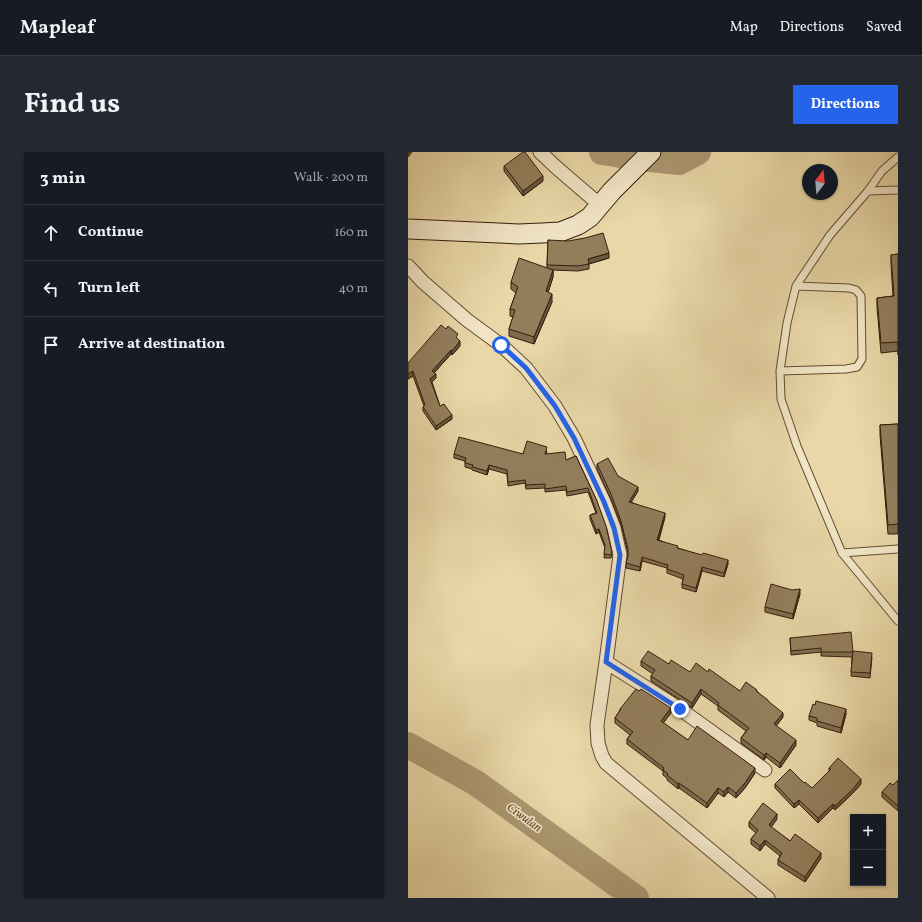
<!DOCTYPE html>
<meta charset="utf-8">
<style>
:root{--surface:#171b24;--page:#242831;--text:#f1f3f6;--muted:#9ea1a6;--line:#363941;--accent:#2563eb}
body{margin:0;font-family:Vollkorn,serif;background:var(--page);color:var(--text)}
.controls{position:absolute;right:12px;bottom:12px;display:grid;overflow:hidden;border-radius:0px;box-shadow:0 1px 3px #0004}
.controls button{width:36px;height:36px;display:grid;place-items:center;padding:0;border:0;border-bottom:1px solid var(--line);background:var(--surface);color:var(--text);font:20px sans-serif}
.compass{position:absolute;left:394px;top:12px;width:36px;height:36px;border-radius:50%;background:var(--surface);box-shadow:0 1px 3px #0004;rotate:16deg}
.stop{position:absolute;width:12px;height:12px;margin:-9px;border:3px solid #2563eb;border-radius:50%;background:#fff}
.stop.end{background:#2563eb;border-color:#fff;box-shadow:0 1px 4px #0008}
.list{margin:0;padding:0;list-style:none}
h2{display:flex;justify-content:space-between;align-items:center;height:52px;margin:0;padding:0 16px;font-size:17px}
h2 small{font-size:13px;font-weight:400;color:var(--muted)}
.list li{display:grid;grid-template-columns:26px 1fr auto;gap:12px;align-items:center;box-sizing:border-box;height:56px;padding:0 16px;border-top:1px solid var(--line)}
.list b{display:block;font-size:15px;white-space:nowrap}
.list em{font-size:13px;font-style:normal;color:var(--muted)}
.icon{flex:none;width:22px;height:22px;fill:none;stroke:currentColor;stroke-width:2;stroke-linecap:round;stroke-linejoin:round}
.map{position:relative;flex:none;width:490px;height:746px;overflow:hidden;border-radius:0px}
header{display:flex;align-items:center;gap:24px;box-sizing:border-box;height:56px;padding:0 20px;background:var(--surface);border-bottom:1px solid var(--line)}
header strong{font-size:19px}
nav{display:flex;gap:22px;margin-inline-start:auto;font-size:14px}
.intro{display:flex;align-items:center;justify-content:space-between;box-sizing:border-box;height:96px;padding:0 24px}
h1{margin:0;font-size:28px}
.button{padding:10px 18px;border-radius:0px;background:var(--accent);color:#fff;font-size:14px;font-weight:700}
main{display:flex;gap:24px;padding:0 24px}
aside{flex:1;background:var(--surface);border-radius:0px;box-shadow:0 1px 3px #0004}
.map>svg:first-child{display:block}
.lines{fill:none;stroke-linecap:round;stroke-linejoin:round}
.river{stroke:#ac9872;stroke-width:26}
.service-casing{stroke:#624c32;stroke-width:9}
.minor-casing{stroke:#624c32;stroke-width:15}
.secondary-casing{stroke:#351d0b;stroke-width:21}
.service{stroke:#f1e5c6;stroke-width:7}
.minor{stroke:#f1e5c6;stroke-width:13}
.secondary{stroke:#f1e5c6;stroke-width:19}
.wall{fill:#7e6c4f;stroke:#351d0b}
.shaded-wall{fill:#675840;stroke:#351d0b}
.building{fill:#937e5c;stroke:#351d0b}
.route{stroke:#2563eb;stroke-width:5}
.labels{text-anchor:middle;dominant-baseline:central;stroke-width:3.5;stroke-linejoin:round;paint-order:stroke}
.water-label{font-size:12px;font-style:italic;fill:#5f482f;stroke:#f1e5c6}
</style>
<header>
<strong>Mapleaf</strong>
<nav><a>Map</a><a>Directions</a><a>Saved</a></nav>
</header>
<div class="intro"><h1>Find us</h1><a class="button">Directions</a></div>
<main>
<aside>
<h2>3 min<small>Walk · 200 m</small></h2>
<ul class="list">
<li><svg class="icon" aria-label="ahead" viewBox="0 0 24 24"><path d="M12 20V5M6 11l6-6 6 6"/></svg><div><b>Continue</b></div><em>160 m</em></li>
<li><svg class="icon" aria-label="left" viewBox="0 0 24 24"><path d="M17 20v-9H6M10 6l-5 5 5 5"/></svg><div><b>Turn left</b></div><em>40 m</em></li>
<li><svg class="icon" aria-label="arrive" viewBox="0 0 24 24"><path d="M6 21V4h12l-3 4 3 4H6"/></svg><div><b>Arrive at destination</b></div></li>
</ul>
</aside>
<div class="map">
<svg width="490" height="746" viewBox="0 0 490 746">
<rect width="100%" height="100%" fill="#e9d7a7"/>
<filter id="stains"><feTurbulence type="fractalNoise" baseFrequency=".005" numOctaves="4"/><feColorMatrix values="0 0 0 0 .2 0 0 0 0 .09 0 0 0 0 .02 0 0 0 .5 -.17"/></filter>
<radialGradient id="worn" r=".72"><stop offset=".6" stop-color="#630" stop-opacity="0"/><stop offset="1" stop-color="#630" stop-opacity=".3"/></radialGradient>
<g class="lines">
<!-- river -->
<path class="river" d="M194 0 232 6 271 10 290 0
M0 593 68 631 228 746"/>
<defs>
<path id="service" d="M490 5 474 19 460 39 422 83 388 134 379 171 372 219 373 247 389 294 434 401 490 469
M460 39 490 38
M372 219 438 217 449 215 454 207 453 144 448 138 441 136 388 134
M434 401 490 397"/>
<path id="minor" d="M132 0 149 16 192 53
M0 114 15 130 59 168 93 193 118 216 147 254 166 286 196 350 206 376 212 403 198 510 189 573 190 591 194 604 198 611 360 746
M198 510 272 557 357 618"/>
<path id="secondary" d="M0 77 111 82 134 81 152 80 170 73 182 65 204 39 243 0"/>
</defs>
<!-- service casing -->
<use href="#service" class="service-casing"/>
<!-- minor casing -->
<use href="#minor" class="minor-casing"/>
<!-- secondary casing -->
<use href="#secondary" class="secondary-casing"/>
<!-- service -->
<use href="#service" class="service"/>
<!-- minor -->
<use href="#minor" class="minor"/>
<!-- secondary -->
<use href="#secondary" class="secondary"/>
</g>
<!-- wall -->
<path class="wall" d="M96 14 135 29 115 44 96 19Z
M140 88 201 106 181 112V117L170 119 145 118V125L140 140 144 150 126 192 101 184V177L105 165 102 164V157L108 141 103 137V130L139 115Z
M490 102V203V199L473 201 469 155V146L485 144 483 112V103Z
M50 187 52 194 44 203 43 202 26 221 28 226 24 230 32 254 44 267 28 278 15 259V255L16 254 5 224 0 227V211Z
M490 272V382H480L472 283V273Z
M139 299 138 302 158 308 168 304 189 349 204 403 203 406H196L197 396 191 380 188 382 182 367V363L188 361 180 340 159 344 158 338 137 340V336L118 337 117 331 100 334 99 322 81 317 79 323 64 318V317L57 315V309L46 306V302H115Z
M189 312 210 324 230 339 223 350 257 365 251 388 270 396 320 412 316 425 294 419 288 440 274 436V432L275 427 259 421V416L234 409 232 419 218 416 220 401 213 373 203 347 189 317Z
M392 442 385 467 357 460V455Z
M382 486 445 500 464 505 462 526 443 524 444 505 413 504V500L383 503Z
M233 509 261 512 282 520H300L332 539H349L375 565 368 574 388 593 372 616 358 605 356 608 333 591V586L338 579 310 558V554L293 542 284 556 243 529V524L245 522 233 514Z
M212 557 263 561 255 571 280 588 347 621 337 636 328 646 320 640 316 645 310 641 299 656 271 636 270 637 259 628V626L255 623V619L219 592V587L222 583 207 571V566L212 558Z
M438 562 433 581 409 574V571L401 568V564Z
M421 616 453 632 445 641 427 658 425 656 410 671 391 652 386 656 367 636V632L396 631 404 636 421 619Z
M490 628V659L474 645V640L485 633Z
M369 667 363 675 382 689 413 706 397 730 370 713V708L372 704 357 692 352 699 343 692V687L348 681 341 675V670Z"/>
<!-- shaded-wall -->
<path class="shaded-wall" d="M0 0H4L0 5Z
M135 24V29L115 44V39Z
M201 101V106L180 112V107Z
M145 118V125L138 147V139Z
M144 142V150L126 192V185Z
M52 189V194L44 203V199Z
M43 198V202L24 223V219Z
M5 219V224L0 227V222Z
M28 222V226L22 232V227Z
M44 263V267L28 278V274Z
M81 313V317L79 323V319Z
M230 335V339L221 354V350Z
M257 361V365L249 392V388Z
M191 377V380L188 382V378Z
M234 405V409L232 419V415Z
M320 408V412L316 425V421Z
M294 415V419L288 440V436Z
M392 437V442L385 467V462Z
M293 537V542L284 556V551Z
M263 556V561L253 574V569Z
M438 557V562L433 581V576Z
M375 561V565L366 577V572Z
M388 588V593L372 616V611Z
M358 601V605L356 608V603Z
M347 616V621L337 636 328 646V641Z
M453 627V632L445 641 427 658V654Z
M271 631V636L270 637V632Z
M320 635V640L316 645V640Z
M310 636V641L299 656V651Z
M391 648V652L386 656V652Z
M425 652V656L410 671V666Z
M369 662V667L361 678V673Z
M357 688V692L352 699V694Z
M413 701V706L397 730V725Z"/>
<!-- building -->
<path class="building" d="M115 0H117L135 24 115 39 96 14Z
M195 81 201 101 180 107 181 112 170 114 139 113 140 88 160 89 177 86Z
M490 102V193V190L473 191 469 146 486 144 483 103Z
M111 106 145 118 138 139 144 142 126 185 101 177 107 158 102 157 110 135 103 130Z
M33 173 38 177 40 174 50 182 48 185 52 189 44 199 43 198 24 219 28 222 22 227 32 254 36 252 44 263 28 274 15 255 17 253 5 219 0 222V211Z
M490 272V372L480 373 472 273Z
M51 285 115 302 119 289 139 295 137 302 157 300 158 308 168 304 189 349 198 374 204 400 203 403 196 402 197 393 191 377 188 378 182 363 189 361 180 336 159 340 158 334 137 337V332L118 333 117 328 100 330 99 318 81 313 79 319 64 315 65 313 57 311 58 306 46 302Z
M200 306 210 324 230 335 221 350 257 361 249 388 270 394 269 396 294 403 295 401 320 408 316 421 294 415 288 436 274 432 276 423 259 417 260 413 234 405 232 415 218 411 220 404V397L213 369 203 342 189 312Z
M363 432 384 438 392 437 385 462 357 455Z
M443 480 445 500V499L464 501 462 521 443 520 445 500H413V496L383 499 382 486Z
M240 499 261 512 263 508 282 520 288 511 300 520 301 517 332 539 338 530 349 538 348 539 360 548V549L375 561 366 572 388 588 372 611 358 601 356 603 333 586 341 576 310 553 311 551 293 537 284 551 243 524 247 518 233 509Z
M228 537 231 539 233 537 263 556 253 569 280 588 289 574 347 616 337 631 328 641 320 635 316 640 310 636 299 651 271 631 270 632 259 623 260 622 255 618 256 616 219 587 225 580 207 566 213 557H212Z
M408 549 438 557 433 576 409 569V566L401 564 405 552 407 553Z
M430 606 453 627 445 637 427 654 425 652 410 666 391 648 386 652 367 632 382 617 396 631 397 630 404 636 423 617 421 616Z
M490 628V654L474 640 482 631 485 633Z
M355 651 369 662 361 673 382 689 387 682 413 701 397 725 370 708 374 701 357 688 352 694 343 687 350 678 341 670Z"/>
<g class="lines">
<!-- route -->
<path class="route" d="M93 193 118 216 147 254 166 286 196 350 206 376 212 403 198 510 272 557"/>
</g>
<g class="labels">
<!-- water labels -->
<g class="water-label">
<text transform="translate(116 666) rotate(36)">Ciwulan</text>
</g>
</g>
<rect width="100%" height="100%" filter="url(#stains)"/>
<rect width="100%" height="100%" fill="url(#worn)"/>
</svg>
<div class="controls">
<button>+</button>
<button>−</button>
</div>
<svg class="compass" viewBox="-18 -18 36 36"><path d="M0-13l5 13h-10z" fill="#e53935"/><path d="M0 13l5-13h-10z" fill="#9ea1a6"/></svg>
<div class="stop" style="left:93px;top:193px"></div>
<div class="stop end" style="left:272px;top:557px"></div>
</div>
</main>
